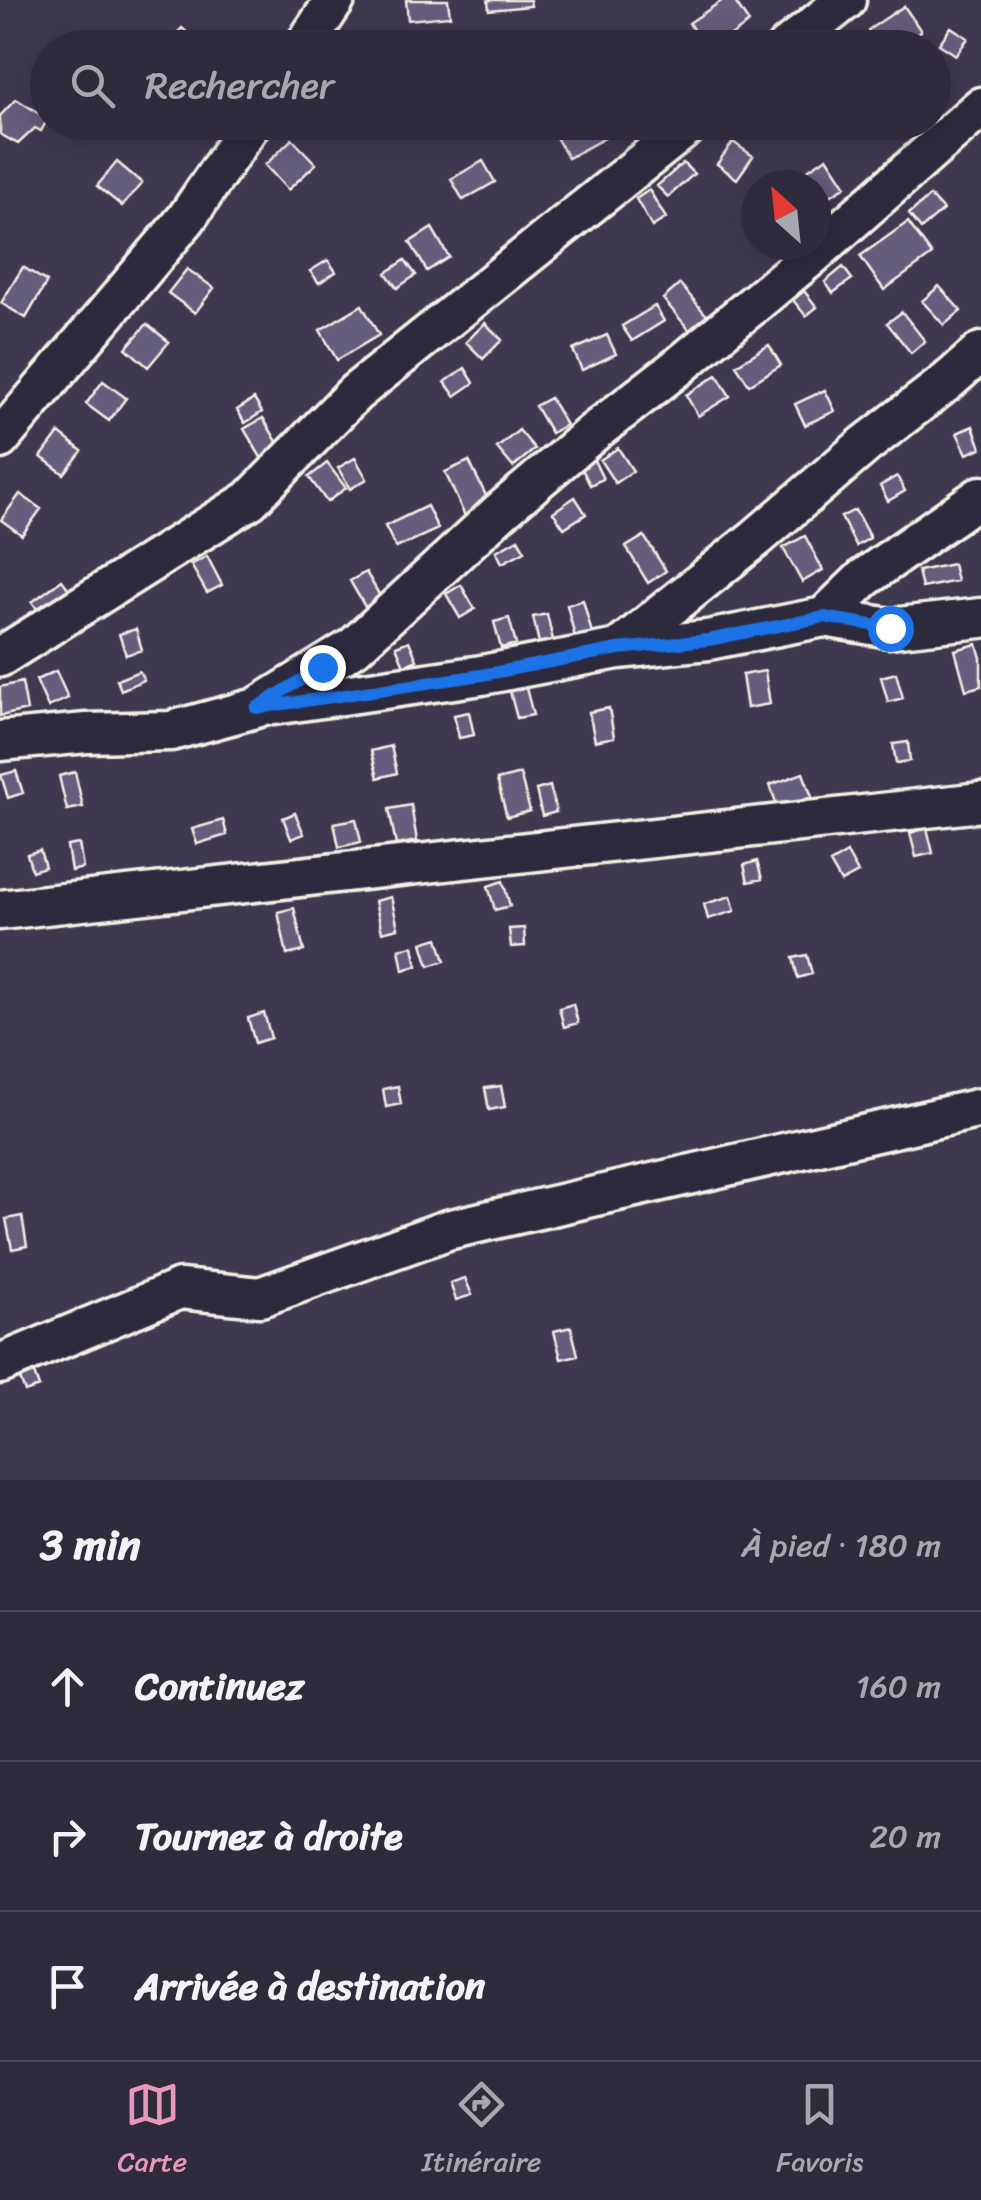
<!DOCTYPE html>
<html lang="fr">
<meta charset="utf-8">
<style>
:root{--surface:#2f2b3c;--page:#3b3747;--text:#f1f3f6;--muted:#a7a7af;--line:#4a4756;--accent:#e797bd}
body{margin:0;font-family:Sriracha,sans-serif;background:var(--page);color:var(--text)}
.compass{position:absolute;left:741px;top:170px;width:90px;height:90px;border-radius:50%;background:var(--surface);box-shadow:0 5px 25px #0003;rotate:333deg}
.stop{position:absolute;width:30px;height:30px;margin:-22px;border:8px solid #1a73e8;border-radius:50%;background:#fff}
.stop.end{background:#1a73e8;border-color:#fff;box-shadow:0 2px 10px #0008}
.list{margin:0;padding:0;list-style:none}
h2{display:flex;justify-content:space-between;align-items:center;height:130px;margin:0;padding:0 40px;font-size:42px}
h2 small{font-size:32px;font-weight:400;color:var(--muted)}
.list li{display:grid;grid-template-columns:65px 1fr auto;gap:30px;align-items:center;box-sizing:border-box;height:150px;padding:0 40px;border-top:2px solid var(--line)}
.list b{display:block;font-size:38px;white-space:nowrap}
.list em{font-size:32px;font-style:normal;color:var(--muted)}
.icon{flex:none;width:55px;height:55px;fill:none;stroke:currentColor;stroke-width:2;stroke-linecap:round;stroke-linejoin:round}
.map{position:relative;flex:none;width:981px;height:1480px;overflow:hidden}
.search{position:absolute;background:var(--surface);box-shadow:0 5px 25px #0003;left:30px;right:30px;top:30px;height:110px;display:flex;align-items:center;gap:25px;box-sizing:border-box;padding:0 35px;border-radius:55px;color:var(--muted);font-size:38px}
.sheet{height:580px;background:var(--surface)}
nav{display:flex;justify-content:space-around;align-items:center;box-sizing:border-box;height:140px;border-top:2px solid var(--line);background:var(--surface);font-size:28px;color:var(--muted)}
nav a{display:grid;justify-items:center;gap:5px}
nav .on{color:var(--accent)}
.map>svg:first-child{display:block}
.building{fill:#655d7b;stroke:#f4f1e8;stroke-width:2.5}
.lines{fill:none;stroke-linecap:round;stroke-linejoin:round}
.minor-casing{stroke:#f4f1e8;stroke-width:45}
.minor{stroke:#2f2a3d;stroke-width:38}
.route{stroke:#1a73e8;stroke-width:12}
</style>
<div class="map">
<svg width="981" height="1480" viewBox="0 0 981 1480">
<rect width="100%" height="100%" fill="#3f3950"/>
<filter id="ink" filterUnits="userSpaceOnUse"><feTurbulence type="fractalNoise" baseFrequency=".01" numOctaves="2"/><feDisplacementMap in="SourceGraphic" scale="20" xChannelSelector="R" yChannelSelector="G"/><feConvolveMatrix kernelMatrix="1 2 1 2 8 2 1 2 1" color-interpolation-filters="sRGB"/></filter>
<g filter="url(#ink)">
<!-- building -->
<path class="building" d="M406 0H448L450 16 408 20Z
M488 0H530L531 6 489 10Z
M723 0H734L749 23 714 48H704L689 23Z
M904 6 921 31 896 48H879L868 30Z
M951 27 968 38 956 55 939 44Z
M182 28 205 48H163Z
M16 99 48 119 41 131 35 128 18 144 0 134V116Z
M571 122H603L610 135 568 158 553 132Z
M292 139 316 164 288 190 265 165Z
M733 142 753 156 737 179 717 164Z
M827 157 846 186 816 205V185H798L794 179Z
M483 161 495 182 463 200 451 179Z
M117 162 142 183 122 206 97 186Z
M683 163 694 174 668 197 657 186Z
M649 190 666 218 652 227 636 199Z
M930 196 943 210 921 229 909 214Z
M908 222 932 255 884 290 860 256Z
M432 228 449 257 427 271 410 242Z
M328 260 336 272 319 283 310 271Z
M405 260 416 275 397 288 386 273Z
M23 267 47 282 26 318 1 303Z
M843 267 852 279 833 293 825 282Z
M187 269 214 288 195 313 168 293Z
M680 284 708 317 691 332 663 299Z
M939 286 961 311 944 325 922 301Z
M804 291 817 307 806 316 793 300Z
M362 305 379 335 337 360 320 330Z
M655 306 664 321 632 341 622 326Z
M902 312 925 341 911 353 887 323Z
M485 323 502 340 483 359 466 342Z
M147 324 169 342 148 367 126 348Z
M607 335 616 354 582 370 573 350Z
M769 345 781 365 749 385 736 365Z
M465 368 474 383 455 396 445 382Z
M717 375 730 396 698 416 686 395Z
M103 381 126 398 109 421 86 404Z
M825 390 835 411 805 425 795 404Z
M550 398 566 425 551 433 535 406Z
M254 399 262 412 245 423 237 410Z
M263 418 282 450 263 461 244 429Z
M973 426 981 448 967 454 957 433Z
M519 430 535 449 513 467 497 448Z
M59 433 82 451 64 474 41 457Z
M618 448 633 471 615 483 600 460Z
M592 456 603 479 590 485 579 463Z
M355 458 367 479 350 489 338 468Z
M469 461 490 504 465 516 445 472Z
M327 463 346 488 327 502 309 477Z
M897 476 905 491 888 501 880 486Z
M20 494 41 509 22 535 1 520Z
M575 497 586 514 564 528 553 512Z
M427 506 438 529 396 548 385 526Z
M855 510 870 538 856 546 841 517Z
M644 536 666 571 648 583 626 547Z
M805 536 823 570 802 582 783 548Z
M518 539 525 551 502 563 496 551Z
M207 556 222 585 207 593 191 565Z
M953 564 957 581 922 588 918 571Z
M366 572 387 608 371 617 350 581Z
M62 580 77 600 47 622 32 602Z
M461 585 475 609 460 618 446 594Z
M583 600 592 633 575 637 567 605Z
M547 614 553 640 539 643 533 617Z
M509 618 516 644 501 648 494 622Z
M136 629 142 650 126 655 119 634Z
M409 641 417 660 404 666 396 646Z
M977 644 981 658V686L966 690 955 650Z
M56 671 68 698 48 707 36 680Z
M139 671 144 680 121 690 117 680Z
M765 671 770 704 747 708 742 675Z
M896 673 903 698 888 702 881 677Z
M22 682 27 710 0 716V687Z
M525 684 533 715 517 718 509 688Z
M609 708 614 737 595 741 589 712Z
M469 712 474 735 459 738 454 715Z
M908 742 910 761 896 763 893 744Z
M391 746 397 773 378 778 371 751Z
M16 771 23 793 8 798 1 775Z
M75 772 83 807 67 810 59 776Z
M803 773 812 797 778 809 770 785Z
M520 774 530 811 507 817 497 780Z
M550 786 556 812 542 816 536 790Z
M411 805 417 841 396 845 389 809Z
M295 813 304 834 291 839 283 818Z
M356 819 361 842 339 847 334 823Z
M223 820 227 835 197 844 192 829Z
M927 828 933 853 916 857 910 833Z
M79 844 83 868 71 871 67 846Z
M40 850 45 867 32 871 27 854Z
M847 853 858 873 841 882 830 863Z
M757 861 762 879 748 882 744 865Z
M503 881 510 906 495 910 488 886Z
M731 896 735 911 708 919 704 904Z
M391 897 398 928 382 932 375 901Z
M294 908 304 951 287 955 278 912Z
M524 928 525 946 511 947 509 929Z
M438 938 445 961 429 966 422 943Z
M413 946 417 966 403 970 399 949Z
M807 955 812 974 798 978 793 958Z
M573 1004 578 1023 564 1027 559 1008Z
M264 1013 271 1038 255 1043 248 1018Z
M398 1086 401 1104 386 1107 383 1089Z
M501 1086 505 1107 489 1110 485 1088Z
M22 1216 27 1246 12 1249 6 1219Z
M465 1278 472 1295 456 1300 450 1283Z
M571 1327 578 1355 561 1359 554 1331Z
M32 1368 39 1387 25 1392 18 1373Z"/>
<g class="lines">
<defs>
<path id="minor" d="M303 48 335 0
M786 48 846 0
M0 439 186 219 252 122
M824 617 890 628 981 618
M618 649 708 640 824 617 864 578 981 496
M0 657 250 500 355 393 693 122
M273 705 482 675 618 649 756 538 866 444 948 381 981 352
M0 741 87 733 171 731 256 708 354 647 501 511 594 432 678 367 807 260 981 107
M0 910 981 802
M0 1364 180 1289 260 1297 447 1230 981 1108"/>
</defs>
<!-- minor casing -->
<use href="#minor" class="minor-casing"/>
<!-- minor -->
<use href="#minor" class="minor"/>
</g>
</g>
<g class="lines" filter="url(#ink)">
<!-- route -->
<path class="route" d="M322 667 256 708 482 675 618 649 708 640 824 617 890 628"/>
</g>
</svg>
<svg class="compass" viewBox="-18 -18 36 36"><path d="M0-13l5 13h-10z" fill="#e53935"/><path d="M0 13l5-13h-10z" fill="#a7a7af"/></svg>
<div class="stop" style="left:890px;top:628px"></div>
<div class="stop end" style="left:322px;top:667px"></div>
<div class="search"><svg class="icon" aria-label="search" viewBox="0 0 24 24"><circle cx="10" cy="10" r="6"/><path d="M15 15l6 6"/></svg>Rechercher</div>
</div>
<section class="sheet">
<h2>3 min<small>À pied · 180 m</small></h2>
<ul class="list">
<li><svg class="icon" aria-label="ahead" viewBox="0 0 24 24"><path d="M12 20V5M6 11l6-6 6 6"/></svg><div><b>Continuez</b></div><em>160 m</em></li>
<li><svg class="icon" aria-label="right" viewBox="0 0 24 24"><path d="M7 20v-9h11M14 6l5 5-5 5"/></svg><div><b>Tournez à droite</b></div><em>20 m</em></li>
<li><svg class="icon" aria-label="arrive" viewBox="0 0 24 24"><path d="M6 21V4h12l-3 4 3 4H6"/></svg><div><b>Arrivée à destination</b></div></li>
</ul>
</section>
<nav>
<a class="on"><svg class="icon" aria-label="map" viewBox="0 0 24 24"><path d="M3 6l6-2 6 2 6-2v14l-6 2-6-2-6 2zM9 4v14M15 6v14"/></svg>Carte</a>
<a><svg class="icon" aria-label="directions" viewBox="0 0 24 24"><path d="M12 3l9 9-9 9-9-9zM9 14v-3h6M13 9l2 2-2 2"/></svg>Itinéraire</a>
<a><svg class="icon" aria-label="saved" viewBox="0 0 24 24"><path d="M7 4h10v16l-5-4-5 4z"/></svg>Favoris</a>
</nav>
